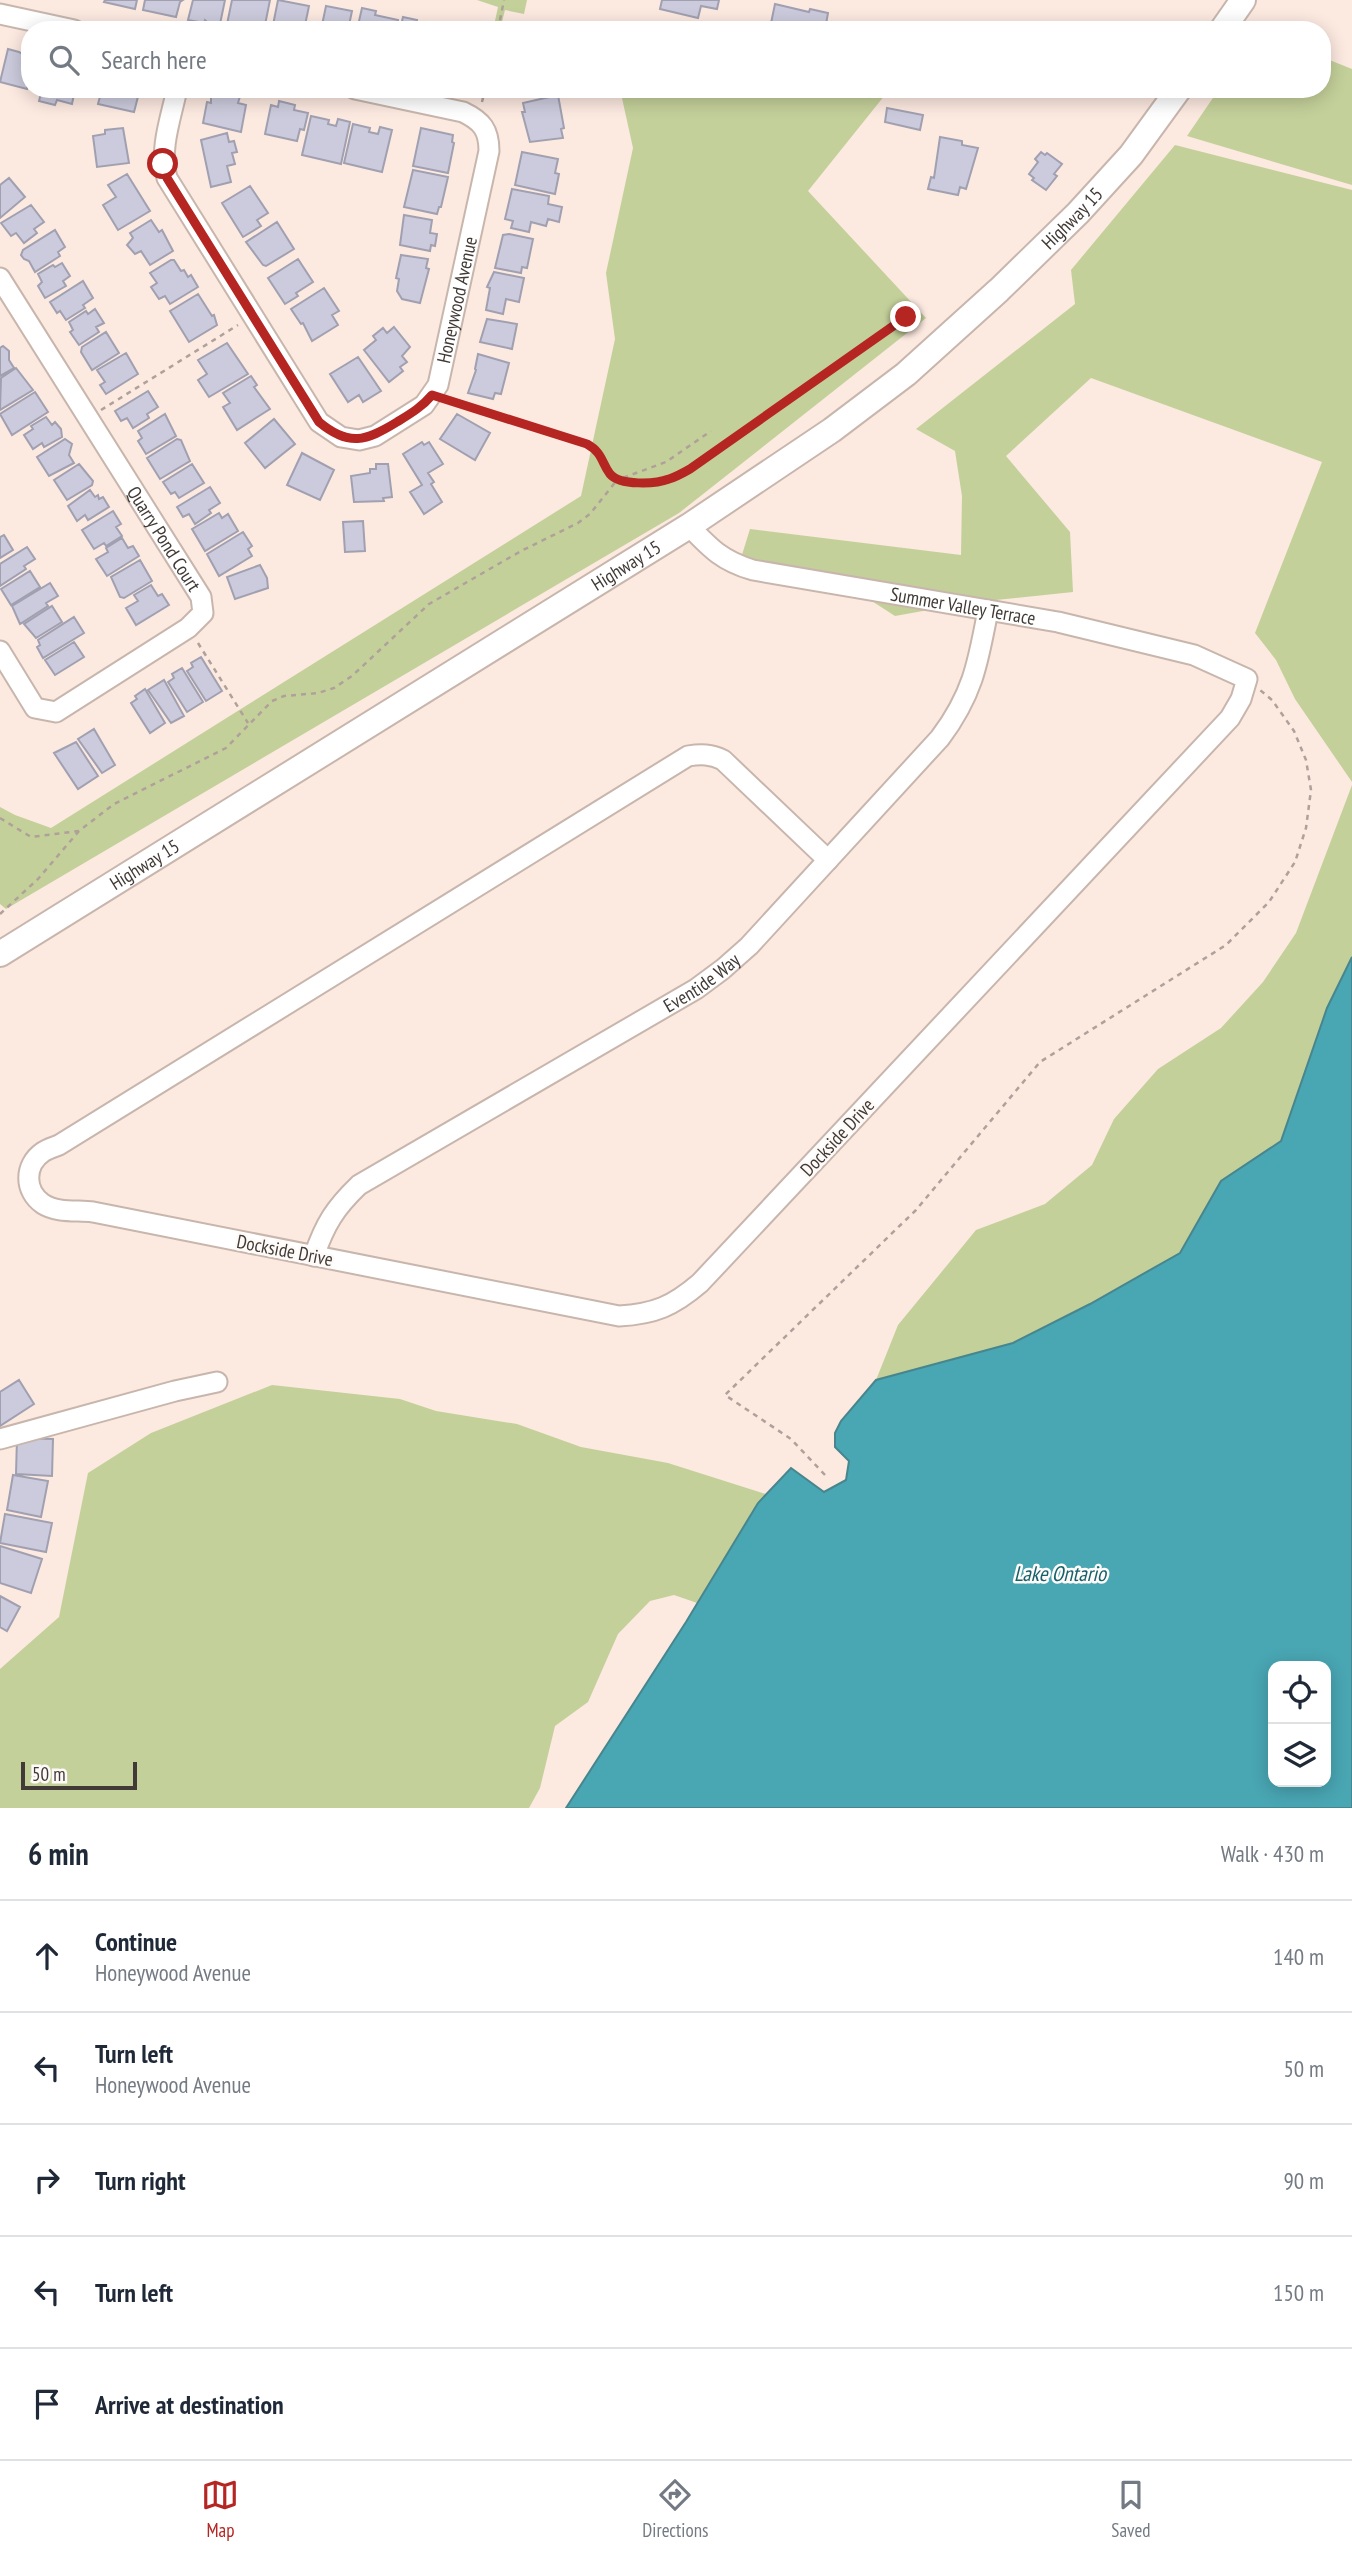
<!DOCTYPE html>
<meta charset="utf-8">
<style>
:root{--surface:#fff;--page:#f2f2f3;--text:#1f2937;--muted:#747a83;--line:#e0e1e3;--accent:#b52623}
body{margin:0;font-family:"PT Sans Narrow",sans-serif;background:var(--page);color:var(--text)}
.controls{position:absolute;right:21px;bottom:21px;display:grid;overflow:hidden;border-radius:14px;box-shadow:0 4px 18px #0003}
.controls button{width:63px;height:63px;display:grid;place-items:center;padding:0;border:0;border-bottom:2px solid var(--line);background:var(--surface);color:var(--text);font:35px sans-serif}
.scale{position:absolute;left:21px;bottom:18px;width:116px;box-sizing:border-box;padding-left:7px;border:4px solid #413a36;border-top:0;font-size:19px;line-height:24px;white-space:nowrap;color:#413a36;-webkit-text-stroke:5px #fefaf8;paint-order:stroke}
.stop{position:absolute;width:21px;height:21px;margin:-16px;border:5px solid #b52623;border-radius:50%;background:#fff}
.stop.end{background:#b52623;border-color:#fff;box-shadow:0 2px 7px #0008}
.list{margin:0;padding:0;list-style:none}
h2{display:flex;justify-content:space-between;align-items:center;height:91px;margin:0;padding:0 28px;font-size:30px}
h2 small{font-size:23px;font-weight:400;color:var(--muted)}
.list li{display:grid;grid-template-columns:46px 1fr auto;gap:21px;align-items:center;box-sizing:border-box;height:112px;padding:0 28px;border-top:2px solid var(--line)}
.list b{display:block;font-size:26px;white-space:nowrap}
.list p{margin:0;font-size:23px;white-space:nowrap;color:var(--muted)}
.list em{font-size:23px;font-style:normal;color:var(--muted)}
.icon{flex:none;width:38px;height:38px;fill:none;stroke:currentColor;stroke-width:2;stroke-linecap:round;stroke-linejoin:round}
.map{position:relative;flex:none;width:1352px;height:1808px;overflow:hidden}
.search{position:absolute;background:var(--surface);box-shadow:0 4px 18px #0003;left:21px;right:21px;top:21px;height:77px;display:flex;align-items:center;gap:18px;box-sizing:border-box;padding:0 24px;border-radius:28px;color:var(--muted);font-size:26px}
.sheet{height:651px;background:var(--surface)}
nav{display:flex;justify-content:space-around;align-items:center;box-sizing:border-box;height:98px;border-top:2px solid var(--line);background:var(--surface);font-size:19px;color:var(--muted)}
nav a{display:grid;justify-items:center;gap:4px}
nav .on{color:var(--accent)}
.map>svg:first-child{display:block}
.green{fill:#c4d09a}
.water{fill:#49a6b3;stroke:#47868e;stroke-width:2;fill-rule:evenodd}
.building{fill:#cccbdd;stroke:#a1a0b1;stroke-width:2}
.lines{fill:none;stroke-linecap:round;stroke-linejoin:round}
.minor-casing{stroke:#c8b6ad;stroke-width:23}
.major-casing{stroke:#c8b6ad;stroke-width:28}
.path{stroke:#afa19a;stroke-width:2.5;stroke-dasharray:5 5;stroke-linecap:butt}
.minor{stroke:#fff;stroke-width:19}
.major{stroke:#fff;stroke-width:24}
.route{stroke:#b52623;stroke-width:9}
.labels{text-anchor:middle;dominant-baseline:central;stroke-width:5;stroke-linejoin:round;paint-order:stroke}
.street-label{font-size:19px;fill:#413a36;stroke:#fefaf8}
.water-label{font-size:21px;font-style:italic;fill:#15616b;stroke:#fefaf8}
</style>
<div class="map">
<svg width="1352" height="1808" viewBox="0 0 1352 1808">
<rect width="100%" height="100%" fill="#fce9e0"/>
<!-- green -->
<path class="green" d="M477 0H527L524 14 505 10 500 30H493L498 7Z
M1322 57 1352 69V185L1187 136 1219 89H1322Z
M620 89H858L885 95 808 191 926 318 679 513 6 909 0 904V807L15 815 51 828 581 496 615 339 606 273 633 148Z
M1175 145 1352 190V782L1295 699 1276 660 1255 633 1322 462 1091 378 1006 456 1070 532 1073 592 967 603 895 616 830 574 741 558 750 529 961 555 962 496 955 451 916 429 1075 304 1071 270Z
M1352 785V957L1327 1008 1281 1141 1221 1181 1180 1253 1090 1304 1013 1343 876 1380 898 1325 976 1230 1045 1204 1092 1165 1114 1119 1158 1069 1221 1028 1263 982 1296 933Z
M272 1385 400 1399 436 1411 517 1424 581 1447 668 1463 775 1497 703 1605 674 1595 650 1601 618 1634 588 1702 555 1726 540 1788 529 1808H0V1669L59 1617 88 1473 151 1433Z"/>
<!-- water -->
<path class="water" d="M1352 957V1808H566L686 1622 758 1503 791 1468 824 1492 846 1480 849 1461 835 1447V1433L841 1421 876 1380 1013 1343 1090 1304 1180 1253 1221 1181 1281 1141 1327 1008ZM1273 1666H1326V1782H1273Z"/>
<!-- building -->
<path class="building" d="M105 0H137L135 9 104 2Z
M145 0H183L180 2 176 17 143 10Z
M193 0H225L220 24 216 26 209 24 205 20 204 23 188 20Z
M232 0H270L264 30 226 29Z
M278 0 309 6 304 30H272Z
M662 0H719L717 9 701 6 698 18 660 9Z
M775 4 809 12 810 9 828 13 825 30 770 28Z
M326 6 352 11 348 30H321Z
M362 8 376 11 375 15 398 20 396 30H357Z
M403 17 417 20 416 24 439 30H400Z
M8 49 19 52 30 59 27 89 0 82Z
M42 89H75L72 104 57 100 55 105 39 101Z
M102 89H140L134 112 98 104Z
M211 89 241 93 238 103 246 105 241 132 203 123 207 102 211 103Z
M558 95 564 128 561 129 563 138 530 142 522 112H525L523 103Z
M279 101 295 105 294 110 308 113 304 130 300 129 297 141 265 134 271 105 278 107Z
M887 108 923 115 920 130 885 122Z
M311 116 329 120 328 124 336 126 338 119 350 122 341 164 302 155Z
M353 124 370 128 369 132 378 134 380 127 392 130 382 172 344 163Z
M123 128 129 163 97 167 93 136 105 134V130Z
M421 128 453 135 452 142 454 143 448 173 413 166Z
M227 133 229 142 234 141 237 152 232 153 235 164 227 166 231 182 211 187 201 140Z
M940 137 962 141V145L978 148 966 189 960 187 958 195 928 189 931 177 934 178Z
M522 152 558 159 555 173 559 174 555 194 515 185Z
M1041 152 1045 155 1047 153 1062 164 1054 174 1057 176 1046 190 1032 180 1034 178 1029 174 1038 162 1035 159Z
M413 170 448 177 441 207H439L437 214 404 207Z
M127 174 150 211 118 230 103 205 116 197 108 185Z
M9 178 25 197 0 218V185Z
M250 186 268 213 257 220 261 226 243 237 222 203Z
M512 189 549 196 548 204 562 207 559 222 548 219 546 226 531 222 529 232 511 228 513 221 505 219Z
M31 205 44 222 34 229 37 233 24 243 16 233 11 236 1 223Z
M404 215 432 220 430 233 437 234 435 246 431 245 430 251 400 245Z
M151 220 159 232 162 230 173 251 150 265 141 251 135 254 127 245 133 238 130 233Z
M277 222 294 249 266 266 263 265 246 242Z
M55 230 65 247 58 252 60 256 35 272 29 261 24 259 21 255 23 250Z
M509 234 533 239 527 268 522 267 521 273 495 268 503 235Z
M401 255 428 259 426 268 429 269 420 303 402 299 397 291 399 279 396 278Z
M298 259 313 282 296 293 298 296 285 304 268 278Z
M171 260H174L181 271 184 270 188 277 191 275 198 287 170 304 165 296 159 299 151 287 157 283 150 273Z
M62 263 70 276 63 281 66 286 45 298 38 286 42 282 38 274 53 265 55 267Z
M494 272 524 278 519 302 506 299 503 314 486 310 490 288 487 287Z
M83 281 93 298 83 305 85 308 66 320 60 311 57 313 50 302Z
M324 288 339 311 332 315 338 325 312 341 303 323 301 324 291 309Z
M198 294 212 316 214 315 217 325 189 342 170 311Z
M95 309 104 323 96 327 99 332 79 345 70 332 73 330 69 322 86 311 88 314Z
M487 319 517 324 512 349 480 342Z
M394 327 410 347 402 356 407 362 400 367 403 371 389 382 364 350 376 340 373 336 383 328 387 333Z
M106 332 119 353 92 370 81 352 82 347Z
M227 343 248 374 209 397 198 380 207 374 198 360Z
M3 346 9 351V360L14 368 0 376V348Z
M126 353 138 374 106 394 100 385 105 382 97 370Z
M478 354 509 363 501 394 495 393 493 399 468 393 476 370 475 369Z
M358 357 381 391 363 402 359 395 348 402 330 374Z
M16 368 33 390 0 410 1 378Z
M251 376 257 385 254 387 270 409 237 430 223 407 230 403 223 393Z
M148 391 158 407 147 414 149 418 133 428 127 418 121 421 115 411Z
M35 392 48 412 12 435 0 414Z
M165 414 176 436 146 454 138 441 142 438 138 431Z
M457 414 490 433 475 460 440 439Z
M46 417 52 425 55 422 61 429 62 437 44 447 42 443 33 449 24 435 33 429 31 426Z
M274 419 295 444 265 468 245 443Z
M65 439 72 444 69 455 74 463 49 476 37 457Z
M177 439 181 440 190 461 160 479 147 458Z
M422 442 424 445 429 442 443 464 428 473 434 482 431 484 442 502 424 514 410 492 422 485 403 454Z
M302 453 334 470 320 500 287 485Z
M79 464 93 481 92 485 67 500 54 480Z
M192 464 204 483 179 498 175 492 171 494 163 482Z
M376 464H388L392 497 383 498 384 501 354 502 351 476 370 473V469H376Z
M210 487 220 503 209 510 211 513 195 524 189 514 183 517 177 507Z
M90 490 95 497 98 495 99 499 103 497 109 507 88 520 85 515 77 521 68 506Z
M113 511 121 524 116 527 122 536 106 546 104 543 94 549 82 530Z
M219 513 222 518 228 514 238 531 205 551 192 529Z
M363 521 365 551 345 552 343 522Z
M243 532 252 546 248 549 252 556 219 576 207 554Z
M4 535 13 550 0 558V537Z
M122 538 128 548 133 546 139 556 107 576 96 559 108 552 106 548Z
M27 547 35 559 24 566 26 569 0 586V564Z
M140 560 152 581 124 598 120 597 111 577Z
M260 565 267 578 268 588 235 599 227 577Z
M30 571 40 587 11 605 1 589Z
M50 583 58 596 46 603 48 606 20 624 12 606Z
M151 585 158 596 162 594 169 605 136 625 126 608 138 601 134 595Z
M52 606 62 622 36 638 24 624Z
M74 617 84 633 43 658 37 647 40 645 38 640Z
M74 642 84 657 55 675 45 660Z
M201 657 222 691 206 701 187 671 193 667 191 663Z
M182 668 203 702 187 712 168 682 174 678 172 674Z
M164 680 184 716 171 723 148 690Z
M145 689 165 723 150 733 131 703 137 699 135 696Z
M94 729 115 765 102 773 78 739Z
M76 742 98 776 78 789 54 753Z
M19 1380 34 1404 0 1426V1392Z
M17 1438 53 1439 52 1476 16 1474Z
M13 1475 48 1481 41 1517 7 1510Z
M5 1514 52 1523 46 1552 0 1543Z
M0 1546 42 1559 31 1593 0 1583Z
M0 1596 20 1607 7 1631 0 1627Z"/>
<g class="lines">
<defs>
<g id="minor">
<path d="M0 14 74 30"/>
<path id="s1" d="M177 89C171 118 159 149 167 178L319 422 341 437 359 440 375 436 424 405 438 385 489 151C489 130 482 121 463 112L355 89"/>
<path id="s2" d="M0 278 201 597 203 613 188 628 56 712 35 708 0 651"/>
<path id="s3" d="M689 526C710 548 722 561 753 570L1058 622 1194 655 1247 679 1241 699 1230 718 700 1283C673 1306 655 1314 619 1316L93 1212C77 1210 57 1213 43 1204 24 1191 24 1165 43 1152 47 1149 54 1147 59 1145L688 756C701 754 711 754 723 760L828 860"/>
<path id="s4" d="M314 1256C325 1224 335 1208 359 1185L696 989 723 969 749 946 940 738C973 694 978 663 988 610"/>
<path d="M0 1439 175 1391 217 1382"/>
</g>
<g id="major">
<path d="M1222 30 1243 0"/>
<path id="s5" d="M0 954 689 526 832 430 906 374 999 290 1078 213 1131 155 1179 89"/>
</g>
</defs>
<!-- minor casing -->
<use href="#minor" class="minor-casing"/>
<!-- major casing -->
<use href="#major" class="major-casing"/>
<!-- path -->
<path class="path" d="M498 30 504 0
M482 102 485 89
M448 400 588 444C602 453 604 470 617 480L666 462 711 431
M101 410 238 325
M198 643 248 723
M0 818 31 837 79 831
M0 914 38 879 79 831 114 804 226 748 272 701 284 696 318 693 334 688 352 676 429 604 521 551 578 523 590 514 617 480C647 484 662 483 690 469L907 317 895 302
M825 1475 791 1439 725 1395 916 1210 1040 1062 1226 945 1269 902 1295 862 1306 828 1311 790 1306 760 1294 731 1272 700 1260 690"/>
<!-- minor -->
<use href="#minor" class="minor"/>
<!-- major -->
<use href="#major" class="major"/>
</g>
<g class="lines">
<!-- route -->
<path class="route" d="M163 164 167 178 319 422C349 447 366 441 397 422 410 414 422 407 432 395L587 444C603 453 601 462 610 474 620 486 656 484 669 479 676 477 683 473 690 469L906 317"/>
</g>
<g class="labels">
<!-- street labels -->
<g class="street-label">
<text stroke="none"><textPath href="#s5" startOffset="1304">Highway 15</textPath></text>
<text stroke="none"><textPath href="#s1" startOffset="609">Honeywood Avenue</textPath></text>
<text stroke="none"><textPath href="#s2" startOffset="308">Quarry Pond Court</textPath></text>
<text stroke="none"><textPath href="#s5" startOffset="737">Highway 15</textPath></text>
<text stroke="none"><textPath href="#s3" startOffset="292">Summer Valley Terrace</textPath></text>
<text stroke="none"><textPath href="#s5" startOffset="170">Highway 15</textPath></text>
<text stroke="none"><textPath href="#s4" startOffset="483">Eventide Way</textPath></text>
<text transform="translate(837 1137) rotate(-47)">Dockside Drive</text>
<text transform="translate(285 1250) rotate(11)">Dockside Drive</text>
</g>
<!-- water labels -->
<g class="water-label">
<text x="1060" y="1573">Lake Ontario</text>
</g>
</g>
</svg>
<div class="controls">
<button><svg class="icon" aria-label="locate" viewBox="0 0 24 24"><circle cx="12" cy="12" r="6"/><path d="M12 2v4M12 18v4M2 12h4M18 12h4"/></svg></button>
<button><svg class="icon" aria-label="layers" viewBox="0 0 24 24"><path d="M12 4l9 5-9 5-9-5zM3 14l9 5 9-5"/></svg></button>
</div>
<div class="scale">50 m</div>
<div class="stop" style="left:163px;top:164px"></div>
<div class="stop end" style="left:906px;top:317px"></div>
<div class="search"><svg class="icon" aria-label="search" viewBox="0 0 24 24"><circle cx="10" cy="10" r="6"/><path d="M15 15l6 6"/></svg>Search here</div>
</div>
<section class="sheet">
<h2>6 min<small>Walk · 430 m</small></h2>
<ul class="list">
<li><svg class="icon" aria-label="ahead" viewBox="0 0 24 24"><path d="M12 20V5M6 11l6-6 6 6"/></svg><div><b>Continue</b><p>Honeywood Avenue</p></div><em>140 m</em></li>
<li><svg class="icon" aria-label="left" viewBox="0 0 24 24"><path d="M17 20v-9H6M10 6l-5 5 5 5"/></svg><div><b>Turn left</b><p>Honeywood Avenue</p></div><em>50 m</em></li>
<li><svg class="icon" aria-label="right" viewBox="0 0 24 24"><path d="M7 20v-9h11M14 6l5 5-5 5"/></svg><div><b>Turn right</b></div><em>90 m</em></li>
<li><svg class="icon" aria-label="left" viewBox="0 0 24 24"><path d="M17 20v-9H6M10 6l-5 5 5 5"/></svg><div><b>Turn left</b></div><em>150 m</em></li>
<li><svg class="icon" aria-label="arrive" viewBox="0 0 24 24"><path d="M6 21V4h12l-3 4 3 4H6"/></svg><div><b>Arrive at destination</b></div></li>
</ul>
</section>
<nav>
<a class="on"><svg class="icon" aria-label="map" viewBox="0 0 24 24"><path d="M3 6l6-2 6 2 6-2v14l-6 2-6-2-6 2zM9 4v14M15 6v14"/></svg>Map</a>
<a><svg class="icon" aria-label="directions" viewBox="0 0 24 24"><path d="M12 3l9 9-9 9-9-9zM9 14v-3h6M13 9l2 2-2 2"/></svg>Directions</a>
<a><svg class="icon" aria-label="saved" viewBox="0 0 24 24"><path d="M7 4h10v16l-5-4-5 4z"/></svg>Saved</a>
</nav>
